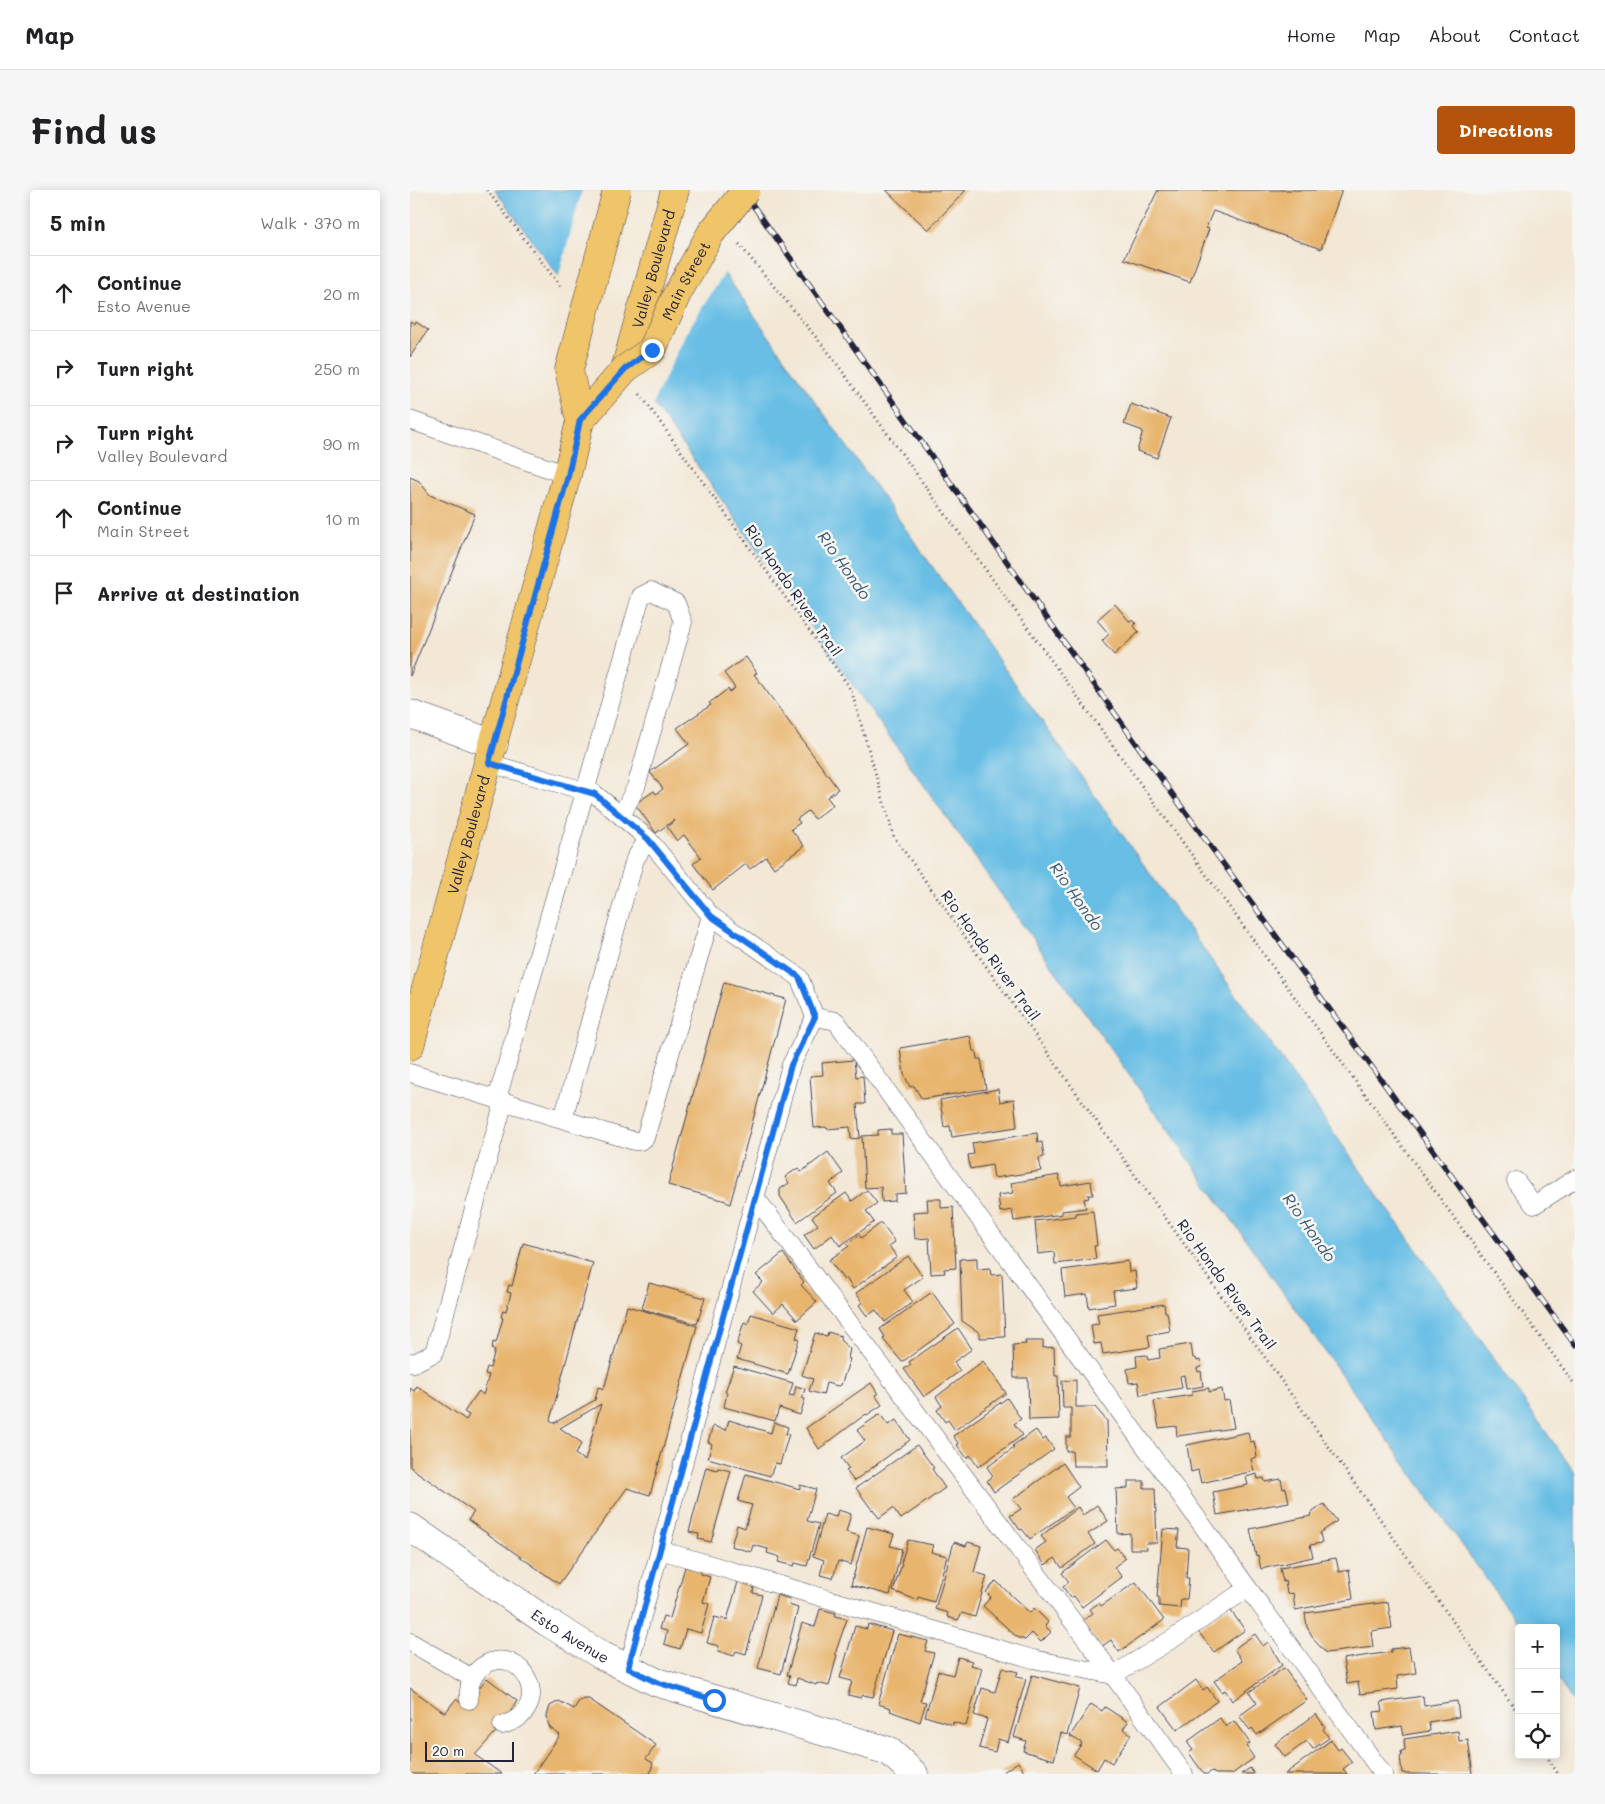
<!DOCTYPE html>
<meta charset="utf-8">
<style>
:root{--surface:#fff;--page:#f6f6f6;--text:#202124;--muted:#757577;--line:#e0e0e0;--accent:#b45309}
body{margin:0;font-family:Mali,sans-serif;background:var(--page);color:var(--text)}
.controls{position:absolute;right:15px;bottom:15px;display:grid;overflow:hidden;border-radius:5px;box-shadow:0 2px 12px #0003}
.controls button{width:45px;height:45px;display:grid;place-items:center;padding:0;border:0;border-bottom:1px solid var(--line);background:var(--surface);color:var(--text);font:25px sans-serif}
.scale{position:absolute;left:15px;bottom:12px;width:89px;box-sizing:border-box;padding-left:5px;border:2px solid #22223b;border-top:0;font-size:14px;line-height:18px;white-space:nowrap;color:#22223b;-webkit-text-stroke:4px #f6f6f2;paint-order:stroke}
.stop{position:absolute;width:15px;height:15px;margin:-11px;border:4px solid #1a73e8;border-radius:50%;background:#fff}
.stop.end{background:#1a73e8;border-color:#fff;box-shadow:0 1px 5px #0008}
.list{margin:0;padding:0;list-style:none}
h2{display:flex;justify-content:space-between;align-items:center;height:65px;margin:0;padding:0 20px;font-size:21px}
h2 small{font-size:16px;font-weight:400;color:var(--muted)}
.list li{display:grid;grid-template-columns:32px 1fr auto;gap:15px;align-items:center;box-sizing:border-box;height:75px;padding:0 20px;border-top:1px solid var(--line)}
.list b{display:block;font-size:19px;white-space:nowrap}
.list p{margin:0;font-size:16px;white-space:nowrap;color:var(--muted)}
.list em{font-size:16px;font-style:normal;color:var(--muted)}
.icon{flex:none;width:28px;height:28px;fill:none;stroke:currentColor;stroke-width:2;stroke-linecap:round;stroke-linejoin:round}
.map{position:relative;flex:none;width:1165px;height:1584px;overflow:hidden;border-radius:5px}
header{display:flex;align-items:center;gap:30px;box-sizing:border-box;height:70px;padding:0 25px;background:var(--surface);border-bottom:1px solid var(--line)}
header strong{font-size:24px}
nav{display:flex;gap:28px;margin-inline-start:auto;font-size:18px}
.intro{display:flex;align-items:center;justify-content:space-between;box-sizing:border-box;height:120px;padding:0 30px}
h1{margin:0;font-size:35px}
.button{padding:12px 22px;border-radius:5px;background:var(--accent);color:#fff;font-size:18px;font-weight:700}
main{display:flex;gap:30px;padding:0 30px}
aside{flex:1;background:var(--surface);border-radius:5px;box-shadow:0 2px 12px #0003}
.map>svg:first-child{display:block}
.water{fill:#68bee5;stroke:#457090}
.pier{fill:#f3e7d5}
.building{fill:#e8b56e;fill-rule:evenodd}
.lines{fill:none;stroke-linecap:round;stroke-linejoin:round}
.service-casing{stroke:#414052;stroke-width:19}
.minor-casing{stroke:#414052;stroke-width:29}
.primary-casing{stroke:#414052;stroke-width:29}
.path{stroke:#414052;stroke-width:3;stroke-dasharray:1 4;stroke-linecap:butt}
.service{stroke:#fff;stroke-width:18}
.minor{stroke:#fff;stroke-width:28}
.primary{stroke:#f0c469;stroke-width:28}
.rail-casing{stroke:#22223b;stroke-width:5.5}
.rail{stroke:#f6f6f2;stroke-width:4;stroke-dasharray:11;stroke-linecap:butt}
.primary-bridge-casing{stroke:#414052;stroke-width:29;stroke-linecap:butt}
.primary-bridge{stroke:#f0c469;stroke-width:28}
.route{stroke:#1a73e8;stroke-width:6}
.labels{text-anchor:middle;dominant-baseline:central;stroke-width:5;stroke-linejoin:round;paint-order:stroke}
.street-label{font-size:15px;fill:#22223b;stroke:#f6f6f2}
.water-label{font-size:16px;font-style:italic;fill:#3a5976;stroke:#f6f6f2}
</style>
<header>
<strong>Map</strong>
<nav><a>Home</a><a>Map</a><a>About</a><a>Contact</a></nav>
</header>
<div class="intro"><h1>Find us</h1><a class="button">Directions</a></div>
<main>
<aside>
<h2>5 min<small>Walk · 370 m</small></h2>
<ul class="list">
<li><svg class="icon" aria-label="ahead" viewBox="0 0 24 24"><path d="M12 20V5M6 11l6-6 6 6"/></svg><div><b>Continue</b><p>Esto Avenue</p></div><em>20 m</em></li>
<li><svg class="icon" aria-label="right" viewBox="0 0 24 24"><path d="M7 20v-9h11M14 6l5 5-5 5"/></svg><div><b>Turn right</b></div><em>250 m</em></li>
<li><svg class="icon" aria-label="right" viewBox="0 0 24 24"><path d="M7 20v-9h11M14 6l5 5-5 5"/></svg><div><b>Turn right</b><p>Valley Boulevard</p></div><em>90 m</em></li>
<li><svg class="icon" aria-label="ahead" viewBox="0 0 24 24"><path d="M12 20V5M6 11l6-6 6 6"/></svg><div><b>Continue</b><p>Main Street</p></div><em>10 m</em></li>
<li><svg class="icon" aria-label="arrive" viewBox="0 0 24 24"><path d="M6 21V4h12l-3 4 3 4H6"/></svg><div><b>Arrive at destination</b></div></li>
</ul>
</aside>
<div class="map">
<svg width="1165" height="1584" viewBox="0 0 1165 1584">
<rect width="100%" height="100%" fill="#f6f6f2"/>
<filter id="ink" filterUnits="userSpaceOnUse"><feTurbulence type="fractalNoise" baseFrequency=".02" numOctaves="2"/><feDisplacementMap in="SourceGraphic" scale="10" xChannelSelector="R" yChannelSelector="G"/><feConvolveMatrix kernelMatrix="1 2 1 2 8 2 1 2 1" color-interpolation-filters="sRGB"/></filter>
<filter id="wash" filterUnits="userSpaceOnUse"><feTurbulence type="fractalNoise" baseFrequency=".0096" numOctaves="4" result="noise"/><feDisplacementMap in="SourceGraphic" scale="20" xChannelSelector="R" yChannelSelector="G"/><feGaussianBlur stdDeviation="1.12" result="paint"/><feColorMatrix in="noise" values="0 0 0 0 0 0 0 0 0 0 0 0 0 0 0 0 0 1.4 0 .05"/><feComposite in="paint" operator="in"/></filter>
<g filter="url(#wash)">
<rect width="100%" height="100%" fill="#f3e7d5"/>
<!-- water -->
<path class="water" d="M85 0H254L319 90 1165 1283V1514L1146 1487V1438H1111L248 220Z"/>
<!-- pier -->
<path class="pier" d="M172 0H257L316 81 279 138 246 206 243 217 148 89Z"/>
<g id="blocks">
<!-- building -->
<path class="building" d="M476 0H556L518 40Z
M748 0H932L911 59 803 21 796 38 799 39 780 92 714 69Z
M0 131 5 134 6 132 18 140 0 167Z
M721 214 761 228 747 268 727 261 733 241 714 234Z
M0 287 9 291 20 305 65 324 0 486Z
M705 414 719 431 722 430 726 434 724 436 729 442 704 465 692 451 699 444 687 430Z
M336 467 347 483 344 484 428 599 417 607 423 615 405 629 398 621 387 629 390 633 381 639 394 656 364 678 356 667 340 679 336 674 303 700 283 674 291 667 274 645 267 651 257 637 264 631V630L246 643 225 614 244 601 246 604 253 599 240 582 279 554 267 538 301 515 299 513 318 499 319 502 325 498 314 483Z
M314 792 376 809 320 1014 316 1012V1011L258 995Z
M560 846 563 861H566L567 869H571L576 899 512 909 504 896 500 897 494 884 490 858Z
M444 870 446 887 453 886 455 914H447L450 948 441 949 440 937 417 939 416 937 404 938 400 886 413 885 412 873Z
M588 899 590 912 604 909 607 937 542 947 540 936 534 937 530 910Z
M481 939V944H492L496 1003 485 1004V1011L472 1012 471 997 455 998 452 946 468 945V940Z
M627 943 628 953 632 952 634 967 629 968 631 981 584 988 582 975 560 979 558 965 564 964 562 953Z
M418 962 433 983 420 993 427 1003 387 1032 370 1006V999L379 993 375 987 388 978 391 982Z
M649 985 651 996 681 991 683 1005H678L679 1008 674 1009 676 1018 652 1021V1024L604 1031 602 1020 590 1022 588 1005 603 1003 601 993Z
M457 1000 467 1013 456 1021 464 1032 430 1056 422 1045 404 1059 394 1045 408 1035 402 1027 436 1003 442 1011Z
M517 1009H531V1018L543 1017 546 1078 534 1079 535 1083 521 1084 519 1048 505 1049 503 1022 518 1021Z
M683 1021 687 1056H684L686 1069 645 1074 644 1062 628 1064 625 1031 666 1026V1023Z
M471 1033 485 1052 479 1056 487 1067 443 1099 436 1088 434 1090 419 1070 439 1056 437 1054 449 1045 451 1048Z
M113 1053 183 1073 140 1230 144 1233 185 1210 188 1197 194 1199 217 1116 287 1136 240 1305 217 1298 149 1394 58 1330 64 1322 0 1277V1198L4 1201 7 1196 56 1230 59 1225 54 1222 69 1201 73 1205 79 1185 75 1184 77 1177 80 1178 85 1160H82L83 1152 86 1153 93 1128 91 1127 93 1120 96 1121 101 1103 97 1102 99 1095 102 1096ZM191 1214 175 1271 165 1264 172 1253 150 1238Z
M373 1063 394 1092 391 1095 407 1112 387 1130 373 1114 363 1123 343 1101 353 1092 346 1085Z
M498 1066 513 1087 494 1100 503 1112 475 1132 466 1120 457 1126 449 1115 452 1112 446 1103Z
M567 1068V1079L580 1078 581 1085 592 1084 595 1147 570 1148V1143L552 1131 550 1069Z
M718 1071 719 1082 725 1081 727 1098 703 1101 705 1114 679 1118 677 1104 655 1107 652 1080Z
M239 1093 295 1108 287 1134 232 1119Z
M522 1102 545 1134 492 1172 473 1149 475 1147 470 1139Z
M754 1114 755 1122H757L760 1141 738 1145 740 1157 693 1164 691 1153 684 1154 681 1135 689 1134 687 1124Z
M341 1124 389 1138 386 1148 389 1149 378 1184 327 1169 331 1156 327 1154 334 1132 338 1134Z
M548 1138 562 1159 544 1172 550 1181 514 1207 494 1179 501 1175 499 1172Z
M418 1142 431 1146 430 1150 440 1159 438 1168 440 1169 431 1195 428 1196 416 1193 413 1205 399 1201 403 1189 392 1185 405 1143 417 1146Z
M615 1151H633V1158L644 1157 645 1186H648L649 1229 619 1230 618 1188H604L603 1155 616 1154Z
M781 1154 783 1168H786L787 1171 790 1170 791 1177 787 1178 788 1182 791 1181 793 1196 776 1199 774 1185 770 1186 772 1198 730 1205 728 1192 719 1193 717 1179 727 1177 726 1166 737 1165 738 1170 750 1168 749 1159Z
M573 1171 596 1203 545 1240 538 1230 535 1232 527 1220 532 1216 526 1207Z
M324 1176 383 1193 379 1205 384 1206 386 1196 395 1199 392 1208 395 1209 390 1225 369 1218 365 1231 314 1217 317 1203 315 1202Z
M666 1190V1217H685L697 1231 698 1276H663L662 1261H656V1247H661V1218H653L652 1191Z
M461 1193 468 1204 465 1205 472 1215 457 1225 456 1224 409 1259 396 1238Z
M799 1198V1202L812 1199 814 1211 819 1210 824 1238 767 1246 766 1236 749 1238 744 1211 782 1205V1201Z
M597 1208 611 1229 604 1234 613 1245 568 1277 560 1265 557 1268 547 1255 549 1254 543 1246Z
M470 1224 478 1235 486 1230 500 1250 444 1291 436 1281 439 1279 431 1268 455 1251 447 1240Z
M319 1230 361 1243 364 1232 378 1237 376 1244H379L370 1274 365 1273 360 1286 298 1268 302 1254 298 1252 303 1236 316 1240Z
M626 1240 633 1250 636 1248 644 1259 584 1302 577 1291 583 1286 577 1277 604 1258 602 1256Z
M838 1242 840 1252 844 1251 847 1267 841 1269 844 1281 791 1293 788 1280 781 1282 777 1255Z
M507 1255 524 1278 522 1279 535 1298 491 1329 483 1318 469 1328 463 1319 462 1320 446 1298Z
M653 1273 669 1297 656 1307 664 1318 620 1349 612 1339 610 1340 600 1326 611 1319 603 1309Z
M296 1277 307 1280 308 1278 321 1281 301 1352 288 1349 289 1344 279 1342Z
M336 1284 390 1299V1295L406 1299 397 1331 409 1334 397 1376 385 1373 384 1376 368 1372 370 1367 357 1363 358 1359 343 1355 341 1362 321 1356 327 1335 335 1338 342 1315 328 1311Z
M847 1284 848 1289 854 1288 855 1292 871 1289 873 1299 876 1298 879 1312 807 1325 803 1302 838 1295 836 1287Z
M718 1291H734V1298H745L747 1353H736L737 1359H720V1343L708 1344 706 1299 718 1298Z
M914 1314 927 1331 910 1343 912 1353 900 1355 903 1367 851 1379 848 1365 846 1366 840 1339 901 1326 900 1324Z
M687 1315 698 1331 678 1344 685 1354 652 1378 645 1368 635 1375 625 1360 636 1352 631 1346 668 1317 673 1325Z
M428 1320 441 1324 436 1342 449 1346 441 1375 428 1371 423 1388 410 1385 414 1370 403 1366 415 1324 426 1327Z
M457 1337 484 1344 480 1356 492 1359 480 1405 441 1395Z
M753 1339 769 1340 767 1357 778 1358 776 1388H779L777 1409H771L770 1418 749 1416V1407H747Z
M498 1350 523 1355 521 1362 537 1366 524 1412 508 1407 507 1410 483 1401 492 1374 491 1373Z
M696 1350 704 1360 707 1358 716 1368 704 1377 712 1387 672 1417 664 1406 661 1408 653 1397 659 1392 652 1383Z
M544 1352 556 1356 558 1352 571 1356 564 1382 577 1386 565 1427 552 1423 548 1430 537 1427 538 1423 525 1419Z
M926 1368 929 1382 939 1380 943 1409 885 1420 883 1403 877 1404 875 1391 873 1392 870 1378Z
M275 1377 291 1381V1384L300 1387 293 1412 299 1414 291 1443 276 1439 270 1459 254 1454 257 1441 249 1439 253 1426 260 1428Z
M586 1391 620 1423 624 1418 638 1432 635 1436 641 1442 631 1452 622 1443 615 1450 607 1447 573 1416 581 1407 576 1402Z
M328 1392 344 1396 343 1403 352 1405 336 1464 326 1461 324 1466 308 1461 309 1456 297 1453 304 1427 317 1430Z
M726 1392 754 1430 709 1462 701 1450 691 1457 672 1431 683 1423 680 1419 689 1413 691 1416Z
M367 1405 380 1409 379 1415 388 1418 371 1484 348 1478Z
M978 1412 982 1438 961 1441 963 1457 916 1463 905 1451 897 1437 895 1423Z
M818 1417 835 1440 804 1462 787 1440Z
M410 1419 426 1423 425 1426 437 1429 425 1464 427 1465 419 1496 407 1493 406 1495 387 1488 386 1495 378 1493 380 1486 377 1485 392 1433 405 1437Z
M458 1434 482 1441 463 1507 453 1505 451 1508 438 1505 442 1491 430 1488 445 1436 457 1439Z
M488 1444 518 1451 515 1461 524 1463 510 1511 516 1512 510 1532 480 1521 481 1518 468 1514Z
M845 1444 853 1456 858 1452 872 1475 822 1511 815 1500 812 1502 804 1491 832 1471 824 1459Z
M999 1457 1001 1470H1004L1006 1483 987 1486 988 1499 950 1504 948 1492 937 1494 933 1469 981 1462V1459Z
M548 1467 562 1471 560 1475 572 1478 556 1536 543 1532V1535L515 1526 528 1481 543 1485Z
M592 1478 608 1482 606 1487 616 1489 598 1552 588 1549 585 1562 569 1558 577 1529 564 1525 572 1498 585 1502Z
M874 1478 897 1510 847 1545 842 1538 840 1540 829 1526 847 1513 839 1502Z
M622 1485 670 1498 657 1545 651 1543 644 1570 613 1561 616 1551 604 1547Z
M77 1488 107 1511 92 1535 65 1565 92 1584H0V1498L35 1523 46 1509 55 1517 59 1510Z
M786 1490 793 1500 797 1497 807 1511 767 1540 750 1517Z
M1013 1506 1014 1516 1047 1511 1049 1527 1019 1532 1020 1541 994 1545 992 1536 966 1540 964 1522 973 1521 971 1512Z
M175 1509H179L246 1555 236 1569 243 1573 240 1584H123L150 1545 140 1538 138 1533 137 1526 140 1516 149 1511 164 1519 169 1511Z
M681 1514 692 1521 695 1517 718 1532 713 1539 721 1544 702 1573 694 1568 687 1580 664 1565 672 1553 660 1546Z
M906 1524 915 1537 913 1539 919 1548 903 1559 897 1551 875 1567 865 1554Z
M810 1528 816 1537 824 1531 840 1553 836 1556 844 1568 822 1584H805L802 1581 797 1584H794L779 1563 783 1560 777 1552Z
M1048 1541 1049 1551 1058 1550 1062 1577H1061L1062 1584H995V1583H992L990 1566H992L991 1561 995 1560 994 1549Z
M921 1550 928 1560 931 1558 942 1572 933 1579 937 1584H875Z
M608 1572 616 1584H590Z
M840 1578 844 1584H831Z"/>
</g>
</g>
<g filter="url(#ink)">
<use href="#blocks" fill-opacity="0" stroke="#414052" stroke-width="1"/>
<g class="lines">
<defs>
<path id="service" d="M0 230 157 285
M405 827 426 831 973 1584
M0 883 224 951H230L235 948 301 726 238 649 185 604 79 573
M87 909 231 406 241 401 266 413 273 432 226 597 211 626
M153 929 225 669 238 649
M1106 991 1124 1015 1165 989
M345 1007 703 1485 774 1584
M0 1172 4 1173 24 1163 94 911
M250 1360 623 1469 703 1485 764 1448 838 1398
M0 1452 62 1488
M218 1478 381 875 405 827 389 787 301 726
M59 1510C58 1496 61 1484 73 1476 112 1450 148 1521 92 1535"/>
<g id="minor">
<path d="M0 524 84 554"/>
<path id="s1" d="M0 1337 137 1432 191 1465 246 1492 479 1561 504 1584"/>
</g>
<g id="primary">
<path id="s2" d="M215 179 265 0"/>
<path id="s3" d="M0 856 157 285 170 231"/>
</g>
</defs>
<!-- service casing -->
<use href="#service" class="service-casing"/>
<!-- minor casing -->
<use href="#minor" class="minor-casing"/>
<!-- primary casing -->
<use href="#primary" class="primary-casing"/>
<!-- path -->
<path class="path" d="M77 0 151 97
M329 54 419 163 1165 1195
M230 204 438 495 442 503 484 647 489 654 1109 1524
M1136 1565 1148 1584"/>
<!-- service -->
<use href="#service" class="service"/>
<!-- minor -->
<use href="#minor" class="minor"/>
<!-- primary -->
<use href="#primary" class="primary"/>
<defs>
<path id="rail" d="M332 0 763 605 1165 1155"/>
</defs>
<!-- rail casing -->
<use href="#rail" class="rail-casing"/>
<!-- rail -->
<use href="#rail" class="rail"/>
<defs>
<g id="primary-bridge">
<path id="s4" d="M170 231 215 179 242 160 267 104 301 43 336 0"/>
<path d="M170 231 159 180 207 0"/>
</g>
</defs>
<!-- primary-bridge casing -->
<use href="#primary-bridge" class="primary-bridge-casing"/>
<!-- primary-bridge -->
<use href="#primary-bridge" class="primary-bridge"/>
</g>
</g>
<g class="lines" filter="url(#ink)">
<!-- route -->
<path class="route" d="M242 160 215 179 170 230 158 286 79 573 185 604 238 649 301 726 389 787 405 827 381 875 218 1478 246 1492 304 1510"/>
</g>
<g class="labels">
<!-- street labels -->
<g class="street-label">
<text stroke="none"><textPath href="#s2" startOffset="104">Valley Boulevard</textPath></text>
<text stroke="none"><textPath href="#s4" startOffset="179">Main Street</textPath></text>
<text transform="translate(384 400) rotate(55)">Rio Hondo River Trail</text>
<text stroke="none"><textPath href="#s3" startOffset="219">Valley Boulevard</textPath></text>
<text transform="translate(581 765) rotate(54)">Rio Hondo River Trail</text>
<text transform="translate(817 1094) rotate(54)">Rio Hondo River Trail</text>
<text stroke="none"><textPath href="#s1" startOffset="194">Esto Avenue</textPath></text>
</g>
<!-- water labels -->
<g class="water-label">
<text transform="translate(435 375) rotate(55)">Rio Hondo</text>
<text transform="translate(667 706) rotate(55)">Rio Hondo</text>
<text transform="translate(900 1037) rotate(55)">Rio Hondo</text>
</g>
</g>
</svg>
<div class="controls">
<button>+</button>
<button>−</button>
<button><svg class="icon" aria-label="locate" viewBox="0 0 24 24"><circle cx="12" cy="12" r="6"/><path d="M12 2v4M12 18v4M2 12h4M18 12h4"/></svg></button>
</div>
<div class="scale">20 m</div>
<div class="stop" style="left:304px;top:1510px"></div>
<div class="stop end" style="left:242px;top:160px"></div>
</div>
</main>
